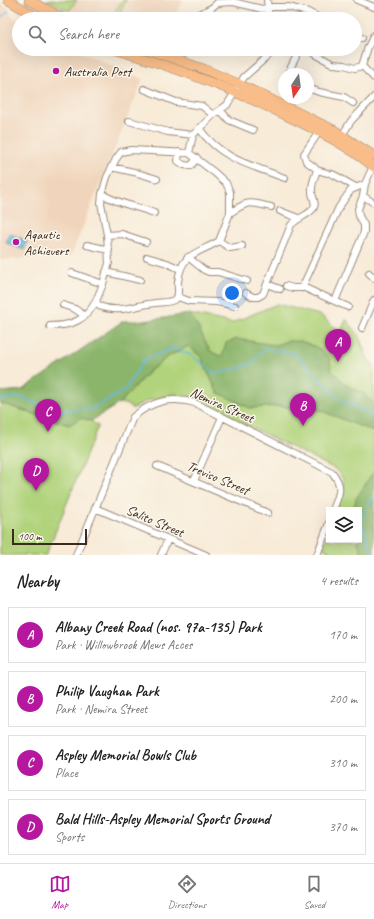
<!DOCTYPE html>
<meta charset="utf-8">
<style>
:root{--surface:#fff;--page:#f6f6f6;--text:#202124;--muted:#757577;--line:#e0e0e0;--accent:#b5179e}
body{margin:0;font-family:Caveat,sans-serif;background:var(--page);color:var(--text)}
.controls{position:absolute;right:12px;bottom:12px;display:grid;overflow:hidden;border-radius:0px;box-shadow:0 4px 16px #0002}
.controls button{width:36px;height:36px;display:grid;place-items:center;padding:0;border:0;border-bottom:1px solid var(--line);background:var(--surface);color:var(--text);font:20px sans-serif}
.compass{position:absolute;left:278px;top:68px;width:36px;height:36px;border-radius:50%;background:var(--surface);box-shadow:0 4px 16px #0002;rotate:193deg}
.scale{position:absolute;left:12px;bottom:10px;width:75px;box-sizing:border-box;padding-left:4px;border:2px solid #3b2a1e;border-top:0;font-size:11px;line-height:14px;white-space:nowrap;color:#3b2a1e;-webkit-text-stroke:3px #fbf7ec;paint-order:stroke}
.you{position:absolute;left:232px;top:293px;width:14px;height:14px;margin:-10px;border:3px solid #fff;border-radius:50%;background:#1a73e8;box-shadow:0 0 0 6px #1a73e833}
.badge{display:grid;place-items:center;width:26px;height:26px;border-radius:50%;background:var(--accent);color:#fff;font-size:13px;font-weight:700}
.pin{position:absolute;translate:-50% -33px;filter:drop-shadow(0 1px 2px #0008)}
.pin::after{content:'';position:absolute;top:21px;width:14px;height:12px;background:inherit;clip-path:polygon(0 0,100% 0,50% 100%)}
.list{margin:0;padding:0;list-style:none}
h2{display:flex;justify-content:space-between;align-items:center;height:52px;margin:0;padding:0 16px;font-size:17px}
h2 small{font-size:13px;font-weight:400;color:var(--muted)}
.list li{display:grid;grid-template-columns:26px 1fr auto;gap:12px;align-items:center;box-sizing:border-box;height:56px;margin:0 8px 8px;padding:0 8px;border:1px solid var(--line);border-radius:0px}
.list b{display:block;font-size:15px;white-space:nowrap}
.list p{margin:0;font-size:13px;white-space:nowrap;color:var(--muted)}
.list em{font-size:13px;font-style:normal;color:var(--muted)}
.icon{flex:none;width:22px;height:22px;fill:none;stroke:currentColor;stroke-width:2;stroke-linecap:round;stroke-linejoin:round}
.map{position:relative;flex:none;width:374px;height:555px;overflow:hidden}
.search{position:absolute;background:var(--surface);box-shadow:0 4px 16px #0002;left:12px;right:12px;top:12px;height:44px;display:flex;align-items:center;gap:10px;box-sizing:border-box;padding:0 14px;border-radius:22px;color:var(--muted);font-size:15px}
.sheet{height:308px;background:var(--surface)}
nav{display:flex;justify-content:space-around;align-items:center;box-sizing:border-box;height:56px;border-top:1px solid var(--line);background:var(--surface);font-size:11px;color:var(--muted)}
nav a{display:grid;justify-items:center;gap:2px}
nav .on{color:var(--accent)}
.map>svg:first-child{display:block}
.built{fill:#f0d5bc}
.green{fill:#b1d37c;stroke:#767e4d}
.forest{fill:#8cb56c;stroke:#647045}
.water{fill:#64b8e0;stroke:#50717f}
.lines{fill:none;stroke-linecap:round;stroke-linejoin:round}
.stream{stroke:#64b8e0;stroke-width:1.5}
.street-casing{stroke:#9a8a7b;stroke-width:8}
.primary-casing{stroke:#9a8a7b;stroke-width:10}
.street{stroke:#fff;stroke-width:6}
.primary{stroke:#f8bd89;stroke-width:9}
.poi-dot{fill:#b5179e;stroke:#fbf7ec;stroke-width:1.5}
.labels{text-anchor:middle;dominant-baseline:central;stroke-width:3;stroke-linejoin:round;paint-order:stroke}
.poi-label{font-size:14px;fill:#3b2a1e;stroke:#fbf7ec;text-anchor:start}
.street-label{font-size:14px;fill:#3b2a1e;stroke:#fbf7ec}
</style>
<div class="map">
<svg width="374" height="555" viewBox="0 0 374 555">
<rect width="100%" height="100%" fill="#fbf7ec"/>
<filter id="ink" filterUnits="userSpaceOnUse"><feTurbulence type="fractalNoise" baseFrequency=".025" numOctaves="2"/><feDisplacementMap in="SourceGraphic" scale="8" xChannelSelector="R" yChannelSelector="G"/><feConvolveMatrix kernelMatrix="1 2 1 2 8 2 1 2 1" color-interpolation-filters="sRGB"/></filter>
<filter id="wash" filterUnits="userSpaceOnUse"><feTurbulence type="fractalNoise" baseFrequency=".012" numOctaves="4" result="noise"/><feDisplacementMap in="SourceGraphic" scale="16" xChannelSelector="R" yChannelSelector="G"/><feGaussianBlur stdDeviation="0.9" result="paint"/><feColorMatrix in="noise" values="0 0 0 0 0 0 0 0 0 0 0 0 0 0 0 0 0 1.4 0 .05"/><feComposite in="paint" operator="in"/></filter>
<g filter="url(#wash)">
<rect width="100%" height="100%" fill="#f8ebd8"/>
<!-- built -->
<path class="built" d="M77 0H123L109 19H88L69 11Z
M126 0H183L174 19H117Z
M0 2 8 9 12 17 19 21V49H73L143 79 71 256 0 260Z"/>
<!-- green -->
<path class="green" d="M46 0H77L69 11Z
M123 0H126L117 19H109Z
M277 304 320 315 341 332 346 319 358 334 368 360 374 365V421L205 366 217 392 250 408 281 406 305 410H320L374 432V471L356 499 354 510H336L344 487 342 477 335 469 191 398 174 394 146 401 133 409 128 405 120 403C140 382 153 363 180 350L189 314 232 323Z
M0 403 69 425 81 417 91 421 98 426 46 555H0Z
M329 530V540H357L363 555H338L323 548Z"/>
<!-- forest -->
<path class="forest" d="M189 314 198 327 210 351 222 357 226 343 237 339 275 345 287 341H300L316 347 330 358 331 370 348 386 363 393 374 404V432L320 410H305L281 406 250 408 217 392 201 357 189 346 169 356 148 372 120 403 91 421 81 418 69 425 0 403V392L22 390 123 321H144Z
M374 471V555H363L357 540H359V510H354L356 499Z"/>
<!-- water -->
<path class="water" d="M9 233 27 241 24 250 6 243Z"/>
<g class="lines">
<!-- stream -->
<path class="stream" d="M0 18 9 11
M0 399 21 397 55 411 91 409 124 391 144 360 173 348 191 355 216 374 250 365 264 349 295 353 324 384 343 401 366 412 374 421
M373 555 361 520 367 506 374 497"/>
</g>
</g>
<g filter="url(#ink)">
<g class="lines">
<defs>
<path id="street" d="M267 0 269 19
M357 0 374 7
M192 19C199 11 210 12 217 3L233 2 262 9 273 7H288L308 12 321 19
M355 36 362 38
M306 49 333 64 344 65 355 68 362 66 374 78
M362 66 368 47 374 35
M291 74 290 69 300 49
M308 88 319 92 344 97 353 103
M144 89 176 102 202 106 213 115
M220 110 229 120 253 130
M129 121 168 132 193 135
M199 128C220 159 253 166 285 178
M341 137 351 121 374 97
M131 150 189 153 215 173 226 183 230 192V213L219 241C198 254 181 252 178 282 177 288 180 294 176 299 170 303 162 302 155 303 136 305 119 314 99 306L96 301 103 284 109 263 107 235 101 203 102 194 107 177 116 159 121 152Z
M179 152 178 161 184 165 191 166 197 158
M189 153 193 135 213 115 227 105 244 77 268 56 270 49
M111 167 134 172 157 179
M317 170 327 173
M332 174C341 178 347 183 356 187
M102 194C118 204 136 206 154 213
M363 196 374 203
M280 211 298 218
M230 213C249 200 249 202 271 207
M107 235 122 234 146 242
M219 241 230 248 242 246
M87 245 109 250
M147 257 167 263 180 269
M188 257 204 270 209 272H218L247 281
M106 272 140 280
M72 273 103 284
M369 273 374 278
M267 284 280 289
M286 286 293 288H305L316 293
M302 288 339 207 351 190 365 184
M246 293 253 297H258L263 294 291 225C298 218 306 216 312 210 318 204 312 198 312 192 311 184 315 177 317 170L314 167 306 161 304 154 319 132
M321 295 348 307
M178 297 189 301 217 302 235 306
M335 301 364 232V225L359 216 358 209 363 196 365 184 373 166
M63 305 75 309 85 316
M50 326C72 326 86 320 96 301
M362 328 374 300
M157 466 268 513
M194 481 222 417
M95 508 206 555
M76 555 133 417C152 401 171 396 195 403L332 472C344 487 339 494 333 510
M161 555 168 539
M317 555 329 523"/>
<path id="primary" d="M8 0 40 19
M29 0 64 19
M113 49C172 66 230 88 285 115 316 130 347 145 374 167
M146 49 204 69 239 84 334 130 374 156"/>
</defs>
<!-- street casing -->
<use href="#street" class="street-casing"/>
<!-- primary casing -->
<use href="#primary" class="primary-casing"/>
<!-- street -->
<use href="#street" class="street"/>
<!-- primary -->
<use href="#primary" class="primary"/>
</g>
</g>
<!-- markers -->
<g class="poi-dot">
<circle cx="56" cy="71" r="4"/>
<circle cx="16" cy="242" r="4"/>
</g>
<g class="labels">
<!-- poi labels -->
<g class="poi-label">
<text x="64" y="71">Australia Post</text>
<text x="24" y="234">Aqautic<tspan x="24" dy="16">Achievers</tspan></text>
</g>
<!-- street labels -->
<g class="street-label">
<text transform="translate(222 405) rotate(24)">Nemira Street</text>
<text transform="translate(218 478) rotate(23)">Treviso Street</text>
<text transform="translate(155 521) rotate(23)">Salito Street</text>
</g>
</g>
</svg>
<div class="controls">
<button><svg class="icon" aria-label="layers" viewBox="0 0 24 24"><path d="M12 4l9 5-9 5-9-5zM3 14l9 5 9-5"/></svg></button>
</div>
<svg class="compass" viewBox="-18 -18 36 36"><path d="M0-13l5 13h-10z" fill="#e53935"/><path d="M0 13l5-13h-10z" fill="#757577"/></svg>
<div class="scale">100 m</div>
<div class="you"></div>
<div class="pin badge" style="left:338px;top:362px">A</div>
<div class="pin badge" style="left:303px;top:426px">B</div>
<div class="pin badge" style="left:48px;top:432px">C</div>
<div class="pin badge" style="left:36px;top:491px">D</div>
<div class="search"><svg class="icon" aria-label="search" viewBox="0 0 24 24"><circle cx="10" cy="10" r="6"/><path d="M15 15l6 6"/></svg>Search here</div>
</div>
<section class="sheet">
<h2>Nearby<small>4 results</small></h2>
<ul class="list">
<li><span class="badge">A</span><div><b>Albany Creek Road (nos. 97a-135) Park</b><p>Park · Willowbrook Mews Acces</p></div><em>170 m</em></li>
<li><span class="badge">B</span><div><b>Philip Vaughan Park</b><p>Park · Nemira Street</p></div><em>200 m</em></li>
<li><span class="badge">C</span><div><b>Aspley Memorial Bowls Club</b><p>Place</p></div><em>310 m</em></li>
<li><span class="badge">D</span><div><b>Bald Hills-Aspley Memorial Sports Ground</b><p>Sports</p></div><em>370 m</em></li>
</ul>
</section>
<nav>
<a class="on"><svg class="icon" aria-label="map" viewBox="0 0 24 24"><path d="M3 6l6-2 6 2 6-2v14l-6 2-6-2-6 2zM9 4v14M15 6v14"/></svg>Map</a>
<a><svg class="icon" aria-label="directions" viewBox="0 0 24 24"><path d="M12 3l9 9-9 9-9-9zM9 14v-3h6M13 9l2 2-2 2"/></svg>Directions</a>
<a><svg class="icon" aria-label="saved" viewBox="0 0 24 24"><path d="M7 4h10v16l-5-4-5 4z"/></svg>Saved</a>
</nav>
